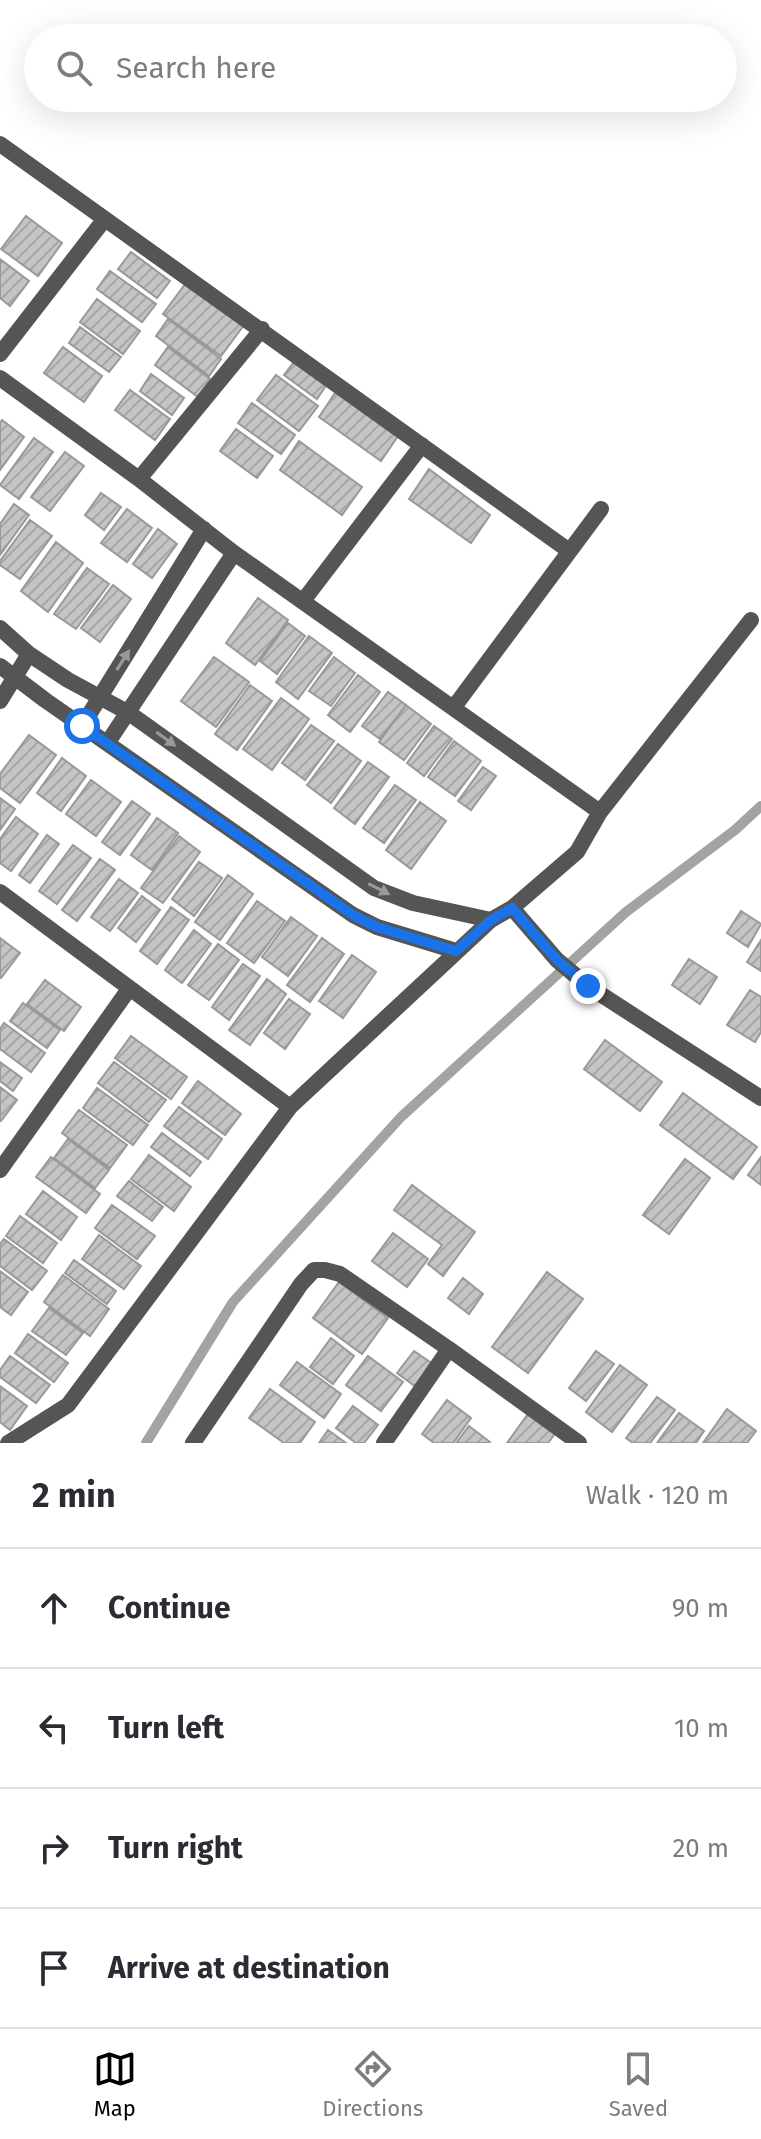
<!DOCTYPE html>
<meta charset="utf-8">
<style>
:root{--surface:#fff;--page:#f2f2f3;--text:#2b2b33;--muted:#7c7c81;--line:#e1e1e2;--accent:#000}
body{margin:0;font-family:"Fira Sans",sans-serif;background:var(--page);color:var(--text)}
.stop{position:absolute;width:24px;height:24px;margin:-18px;border:6px solid #1a73e8;border-radius:50%;background:#fff}
.stop.end{background:#1a73e8;border-color:#fff;box-shadow:0 2px 8px #0008}
.list{margin:0;padding:0;list-style:none}
h2{display:flex;justify-content:space-between;align-items:center;height:104px;margin:0;padding:0 32px;font-size:34px}
h2 small{font-size:26px;font-weight:400;color:var(--muted)}
.list li{display:grid;grid-template-columns:52px 1fr auto;gap:24px;align-items:center;box-sizing:border-box;height:120px;padding:0 32px;border-top:2px solid var(--line)}
.list b{display:block;font-size:30px;white-space:nowrap}
.list em{font-size:26px;font-style:normal;color:var(--muted)}
.icon{flex:none;width:44px;height:44px;fill:none;stroke:currentColor;stroke-width:2;stroke-linecap:round;stroke-linejoin:round}
.map{position:relative;flex:none;width:761px;height:1443px;overflow:hidden}
.search{position:absolute;background:var(--surface);box-shadow:0 8px 32px #0002;left:24px;right:24px;top:24px;height:88px;display:flex;align-items:center;gap:20px;box-sizing:border-box;padding:0 28px;border-radius:44px;color:var(--muted);font-size:30px}
.sheet{height:584px;background:var(--surface)}
nav{display:flex;justify-content:space-around;align-items:center;box-sizing:border-box;height:112px;border-top:2px solid var(--line);background:var(--surface);font-size:22px;color:var(--muted)}
nav a{display:grid;justify-items:center;gap:4px}
nav .on{color:var(--accent)}
.map>svg:first-child{display:block}
.lines{fill:none;stroke-linecap:round;stroke-linejoin:round}
.stream{stroke:#a3a3a3;stroke-width:10}
.building{fill:url(#building-hatch);stroke:#999;stroke-width:2}
.minor{stroke:#555;stroke-width:16}
.oneway{fill:#999}
.route{stroke:#1a73e8;stroke-width:10}
</style>
<div class="map">
<svg width="761" height="1443" viewBox="0 0 761 1443">
<defs>
<pattern id="building-hatch" width="6" height="6" patternUnits="userSpaceOnUse" patternTransform="scale(2)"><rect width="6" height="6" fill="#c4c4c4"/><path d="M-1 1l2-2M0 6l6-6M5 7l2-2" fill="none" stroke="#a7a7a7"/></pattern>
</defs>
<rect width="100%" height="100%" fill="#fff"/>
<g class="lines">
<!-- stream -->
<path class="stream" d="M146 1443 233 1302 401 1117 626 912 735 830 761 806"/>
</g>
<!-- building -->
<path class="building" d="M26 216 62 243 38 276 1 249Z
M131 252 170 281 157 298 118 269Z
M0 259 29 281 10 306 0 298Z
M110 271 156 304 142 322 97 289Z
M186 283 244 325 221 356 163 314Z
M97 299 140 331 123 354 80 322Z
M168 319 221 359 209 376 156 336Z
M80 327 121 357 109 372 69 343Z
M63 347 102 376 84 402 44 373Z
M168 347 210 379 198 397 155 365Z
M297 358 329 381 317 399 284 375Z
M151 374 184 398 172 415 140 391Z
M276 375 318 406 299 431 257 400Z
M339 387 400 433 381 461 319 417Z
M130 390 170 419 155 440 115 410Z
M252 403 295 435 281 454 238 423Z
M2 420 24 437 0 470V423Z
M236 429 273 456 257 478 220 451Z
M34 438 53 452 19 499 0 485Z
M299 441 362 487 342 515 280 470Z
M65 452 84 466 50 511 31 497Z
M429 469 490 515 471 543 409 499Z
M101 493 121 507 104 530 85 515Z
M14 504 29 515 0 555V524Z
M127 509 152 528 127 562 101 543Z
M30 520 52 536 20 579 0 565V561Z
M158 529 177 544 152 578 133 564Z
M56 542 83 563 48 612 21 591Z
M87 568 109 584 76 629 54 614Z
M113 585 131 599 100 642 81 628Z
M258 598 288 620 255 665 226 643Z
M288 623 305 636 277 674 260 661Z
M309 636 332 653 298 699 276 682Z
M214 657 249 682 216 727 181 701Z
M334 657 355 673 331 706 309 691Z
M358 675 380 692 350 732 328 715Z
M250 685 272 701 237 750 215 734Z
M388 692 406 705 380 739 362 726Z
M281 698 309 719 272 770 243 749Z
M406 705 431 724 404 760 379 742Z
M311 725 334 741 305 780 282 763Z
M434 726 452 739 424 776 407 763Z
M29 735 56 755 20 803 0 788V774Z
M454 741 481 761 455 796 428 777Z
M338 744 361 761 331 803 307 785Z
M62 758 86 776 61 811 37 793Z
M368 762 389 777 355 824 334 808Z
M483 767 496 776 471 810 458 801Z
M91 780 121 802 96 836 66 814Z
M395 785 416 800 384 843 363 828Z
M0 798 15 809 0 830Z
M132 801 150 814 120 855 102 842Z
M420 802 446 821 411 869 386 850Z
M16 817 38 834 11 871 0 863V839Z
M157 818 178 833 152 870 131 855Z
M47 835 59 844 30 883 19 875Z
M179 836 200 852 163 903 141 888Z
M73 845 91 858 57 904 39 891Z
M100 859 115 870 77 921 62 910Z
M199 862 222 878 194 916 172 899Z
M228 875 253 894 220 940 195 922Z
M119 879 138 893 110 931 91 917Z
M142 896 160 910 136 942 118 928Z
M257 901 285 921 254 963 227 943Z
M171 907 189 920 157 964 140 951Z
M741 911 761 924 748 947 727 933Z
M291 917 317 936 288 976 262 957Z
M194 930 211 944 182 983 165 970Z
M0 938 20 953 1 978 0 977Z
M322 938 344 954 310 1002 287 985Z
M761 940V971L747 962Z
M218 944 239 960 209 1000 188 985Z
M352 955 376 972 343 1018 319 1001Z
M689 959 717 977 700 1004 672 985Z
M243 964 260 976 229 1020 212 1007Z
M267 979 286 994 250 1045 229 1030Z
M45 980 81 1007 64 1031 27 1004Z
M750 990 761 997V1032L755 1042 727 1025Z
M289 999 310 1014 285 1049 264 1033Z
M23 1003 60 1030 47 1048 10 1021Z
M4 1023 45 1053 31 1072 0 1049V1029Z
M131 1036 187 1077 171 1099 115 1058Z
M605 1040 662 1082 640 1111 584 1069Z
M0 1062 22 1078 13 1091 0 1081Z
M114 1062 166 1100 149 1122 98 1083Z
M198 1081 241 1114 225 1135 182 1103Z
M0 1087 17 1100 1 1121 0 1120Z
M97 1088 148 1125 133 1145 83 1108Z
M683 1093 757 1147 733 1179 660 1125Z
M179 1107 222 1139 208 1159 164 1126Z
M79 1110 127 1145 110 1168 62 1133Z
M162 1133 201 1162 190 1176 151 1147Z
M68 1139 109 1170 95 1188 54 1158Z
M149 1155 191 1187 174 1211 131 1179Z
M51 1157 100 1194 86 1213 36 1177Z
M761 1157V1185L748 1175Z
M685 1159 710 1178 669 1234 643 1215Z
M129 1181 163 1207 152 1221 117 1196Z
M412 1185 475 1232 443 1276 428 1264 442 1245 394 1210Z
M43 1191 77 1217 61 1240 26 1214Z
M112 1205 155 1236 137 1259 95 1228Z
M20 1216 57 1243 43 1263 6 1236Z
M393 1233 428 1259 407 1287 372 1261Z
M99 1235 141 1266 124 1289 82 1259Z
M4 1239 47 1271 32 1290 0 1266V1244Z
M74 1260 116 1291 107 1304 65 1273Z
M0 1271 28 1292 11 1315 0 1307Z
M547 1272 583 1299 528 1373 492 1347Z
M63 1275 109 1309 90 1336 44 1302Z
M463 1278 483 1294 469 1314 448 1298Z
M339 1282 388 1318 362 1354 313 1318Z
M49 1308 83 1333 66 1355 32 1331Z
M28 1334 68 1363 54 1382 15 1353Z
M331 1338 354 1356 333 1384 310 1367Z
M414 1351 433 1364 416 1387 397 1373Z
M596 1351 614 1364 586 1401 569 1388Z
M10 1356 50 1385 36 1403 0 1377V1370Z
M368 1356 403 1382 381 1411 346 1385Z
M297 1362 341 1394 324 1418 280 1385Z
M620 1365 647 1385 612 1432 586 1412Z
M0 1386 27 1406 10 1430 0 1422Z
M270 1389 315 1422 300 1443H284L249 1418Z
M657 1397 675 1410 650 1443H633L626 1438Z
M447 1400 471 1418 453 1443H434L422 1434Z
M353 1406 378 1425 364 1443H356L336 1428Z
M727 1409 756 1431 747 1443H703Z
M530 1411 557 1431 548 1443H507Z
M679 1413 704 1431 696 1443H657Z
M469 1426 490 1442 489 1443H456Z
M328 1430 346 1443H319Z"/>
<g class="lines">
<!-- minor -->
<path class="minor" d="M0 144 568 550
M0 354 104 220
M0 378 139 479 234 553 600 812
M139 479 262 329
M303 601 422 445
M0 628 29 654 68 680 129 713 374 888 413 903 491 920
M0 666 45 700 353 915 377 927 456 951
M0 701 29 654
M454 707 601 509
M82 726 204 529
M108 742 234 553
M0 892 290 1107
M512 908 577 852 600 812 751 620
M0 1170 129 989
M8 1443 68 1405 290 1107 491 920 512 908 557 960 588 986 761 1098
M193 1443 301 1284 314 1270H325L340 1274 449 1349
M384 1443 449 1349 579 1443"/>
</g>
<!-- one-way arrows -->
<defs><path id="oneway-solid" d="M-6-.8H1V-3.2L6.5 0L1 3.2V.8H-6Z" transform="scale(2)"/></defs>
<g class="oneway">
<use href="#oneway-solid" transform="translate(123 660) rotate(-58)"/>
<use href="#oneway-solid" transform="translate(166 739) rotate(36)"/>
<use href="#oneway-solid" transform="translate(379 889) rotate(27)"/>
</g>
<g class="lines">
<!-- route -->
<path class="route" d="M82 726 353 915 377 927 456 951 491 920 512 908 557 960 588 986"/>
</g>
</svg>
<div class="stop" style="left:82px;top:726px"></div>
<div class="stop end" style="left:588px;top:986px"></div>
<div class="search"><svg class="icon" aria-label="search" viewBox="0 0 24 24"><circle cx="10" cy="10" r="6"/><path d="M15 15l6 6"/></svg>Search here</div>
</div>
<section class="sheet">
<h2>2 min<small>Walk · 120 m</small></h2>
<ul class="list">
<li><svg class="icon" aria-label="ahead" viewBox="0 0 24 24"><path d="M12 20V5M6 11l6-6 6 6"/></svg><div><b>Continue</b></div><em>90 m</em></li>
<li><svg class="icon" aria-label="left" viewBox="0 0 24 24"><path d="M17 20v-9H6M10 6l-5 5 5 5"/></svg><div><b>Turn left</b></div><em>10 m</em></li>
<li><svg class="icon" aria-label="right" viewBox="0 0 24 24"><path d="M7 20v-9h11M14 6l5 5-5 5"/></svg><div><b>Turn right</b></div><em>20 m</em></li>
<li><svg class="icon" aria-label="arrive" viewBox="0 0 24 24"><path d="M6 21V4h12l-3 4 3 4H6"/></svg><div><b>Arrive at destination</b></div></li>
</ul>
</section>
<nav>
<a class="on"><svg class="icon" aria-label="map" viewBox="0 0 24 24"><path d="M3 6l6-2 6 2 6-2v14l-6 2-6-2-6 2zM9 4v14M15 6v14"/></svg>Map</a>
<a><svg class="icon" aria-label="directions" viewBox="0 0 24 24"><path d="M12 3l9 9-9 9-9-9zM9 14v-3h6M13 9l2 2-2 2"/></svg>Directions</a>
<a><svg class="icon" aria-label="saved" viewBox="0 0 24 24"><path d="M7 4h10v16l-5-4-5 4z"/></svg>Saved</a>
</nav>
